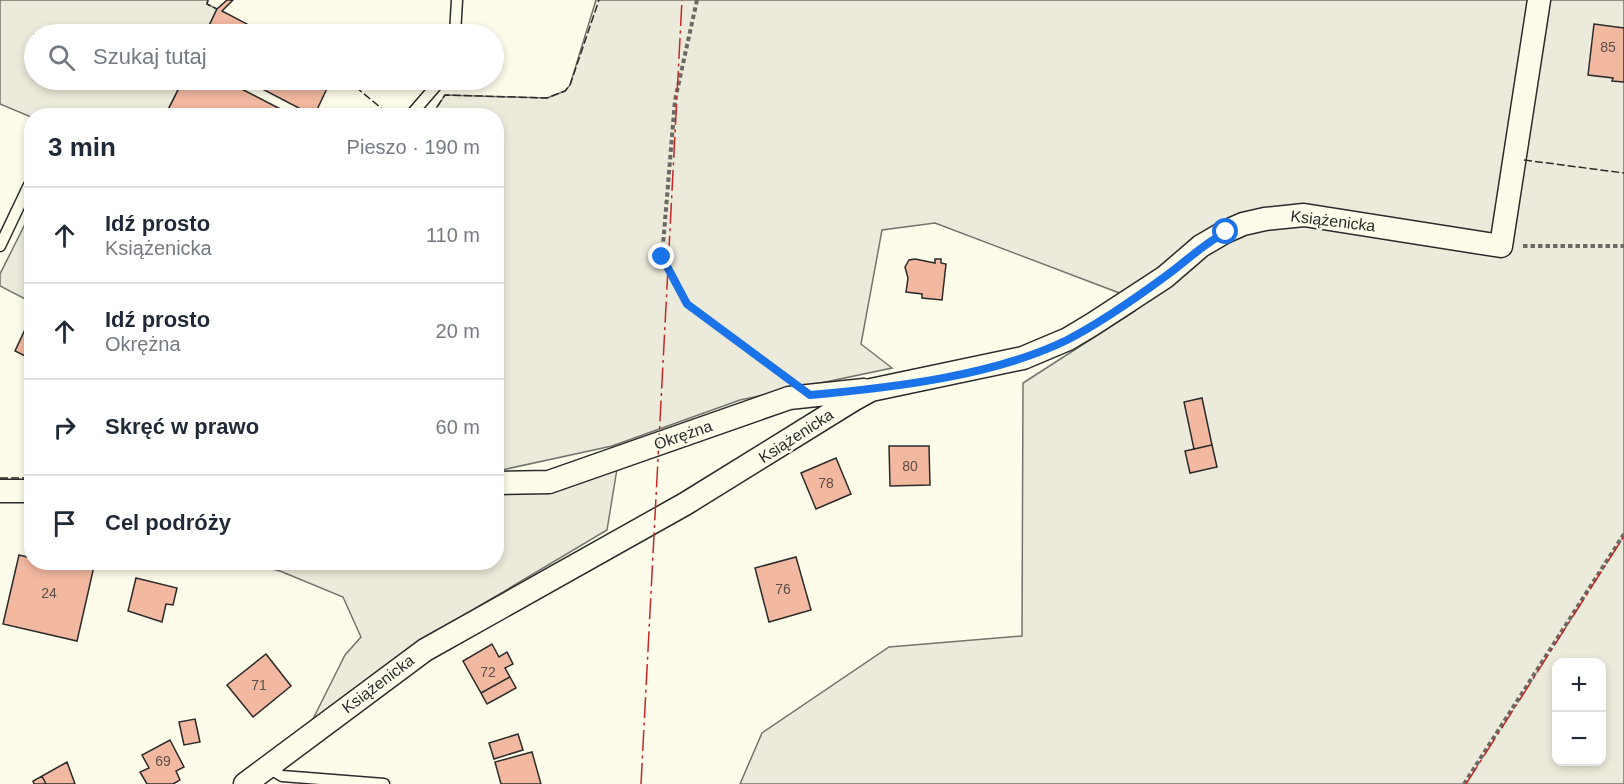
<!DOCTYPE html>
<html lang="pl">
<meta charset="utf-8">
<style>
:root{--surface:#fff;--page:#f2f2f3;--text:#1f2937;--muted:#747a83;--line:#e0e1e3}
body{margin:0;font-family:Arial,sans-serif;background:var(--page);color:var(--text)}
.controls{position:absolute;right:18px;bottom:18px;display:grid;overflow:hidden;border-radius:12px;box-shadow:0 3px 9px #0003}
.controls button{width:54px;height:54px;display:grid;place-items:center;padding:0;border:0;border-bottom:2px solid var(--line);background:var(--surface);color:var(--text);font:30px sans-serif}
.stop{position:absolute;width:18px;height:18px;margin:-14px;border:4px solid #1a73e8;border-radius:50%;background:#fff}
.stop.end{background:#1a73e8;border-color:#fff;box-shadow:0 2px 6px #0008}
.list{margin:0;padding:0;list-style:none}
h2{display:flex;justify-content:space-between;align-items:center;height:78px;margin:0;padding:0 24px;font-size:26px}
h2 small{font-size:20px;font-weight:400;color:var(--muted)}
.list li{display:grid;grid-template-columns:39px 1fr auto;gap:18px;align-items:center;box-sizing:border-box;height:96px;padding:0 24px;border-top:2px solid var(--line)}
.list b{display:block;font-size:22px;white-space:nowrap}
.list p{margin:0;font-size:20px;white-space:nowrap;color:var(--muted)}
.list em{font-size:20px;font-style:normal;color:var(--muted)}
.icon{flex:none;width:33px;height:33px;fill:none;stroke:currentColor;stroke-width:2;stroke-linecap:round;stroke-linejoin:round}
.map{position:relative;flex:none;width:1624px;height:784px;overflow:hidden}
.search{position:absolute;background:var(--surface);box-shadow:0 3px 9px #0003;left:24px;top:24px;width:480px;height:66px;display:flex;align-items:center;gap:15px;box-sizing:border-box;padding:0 21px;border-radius:33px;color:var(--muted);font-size:22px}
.panel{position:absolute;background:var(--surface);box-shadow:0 3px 9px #0003;left:24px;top:108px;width:480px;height:462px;border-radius:24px}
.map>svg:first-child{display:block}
.green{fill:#ecebdb;stroke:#74746e;stroke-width:1.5;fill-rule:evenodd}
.building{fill:#f2b8a0;stroke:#2b2b2b;stroke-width:1.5}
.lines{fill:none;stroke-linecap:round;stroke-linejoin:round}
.service-casing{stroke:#2b2b2b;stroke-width:13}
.minor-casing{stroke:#2b2b2b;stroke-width:25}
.path{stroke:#6a6964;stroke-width:4;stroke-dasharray:4.5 3;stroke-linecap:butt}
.service{stroke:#fdfbea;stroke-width:10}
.minor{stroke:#fdfbea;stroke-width:22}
.fence{stroke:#2b2b2b;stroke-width:1.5;stroke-dasharray:8 3;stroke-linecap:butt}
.power{stroke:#c62828;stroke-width:1.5;stroke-dasharray:21 4.5 3 4.5;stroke-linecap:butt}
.route{stroke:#1a73e8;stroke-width:8}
.labels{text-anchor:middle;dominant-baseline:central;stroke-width:4.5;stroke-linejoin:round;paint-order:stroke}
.number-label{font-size:14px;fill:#5d4e48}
.street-label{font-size:16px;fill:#2b2b2b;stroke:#fdfbea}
</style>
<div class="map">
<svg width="1624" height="784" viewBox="0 0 1624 784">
<rect width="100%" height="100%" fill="#fdfbea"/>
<!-- green -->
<path class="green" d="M0 0H208L207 4 217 9 205 34H34V80H183L165 115 31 117 0 104Z
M596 0H1624V784H740L762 733 889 647 1022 636 1023 383 1135 311 1122 294 935 223 882 230 861 344 892 368 740 400 612 446 497 471 496 116H431L445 95 547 98 565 91 570 85ZM1556 662H1602V762H1556Z
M31 212 32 302H31L0 286V274Z
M617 469 607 530 476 608 308 729 345 655 361 637 343 597 280 571 245 563 496 562 497 493Z"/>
<!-- building -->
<path class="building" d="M227 0H233L222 11 266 34H205L217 9Z
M1594 24 1624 28V82L1612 81 1613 78 1588 75Z
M183 80H224L294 116H182L173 111 171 116H165Z
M245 80H331L314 116Z
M915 259 935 263V259H941V263L946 264 942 300 922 298V294L906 292 908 278 905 267 909 260Z
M29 321 32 322 31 359 15 351Z
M1202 398 1212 445 1194 449 1184 402Z
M1212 445 1217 467 1190 473 1185 451Z
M889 446H929L930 485 890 486Z
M836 458 851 494 816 509 801 473Z
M19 555 32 558V562H95L77 641 3 624Z
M796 557 811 610 769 622 755 568Z
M136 578 177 588 173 605 166 604 162 622 128 611Z
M492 644 499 657 507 652 513 664 505 668 510 677 481 693 463 661Z
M266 654 291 686 253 717 227 685Z
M510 677 516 688 487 704 481 693Z
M195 719 200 742 184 745 179 722Z
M518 734 523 750 494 759 489 743Z
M170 740 184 767 176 771 180 780 173 784H147L140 772 149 768 142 755Z
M532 752 541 784H501L495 762Z
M67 762 75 784H46L42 776Z
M42 776 46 784H34L33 781Z"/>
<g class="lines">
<defs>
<path id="service" d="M455 34 457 0
M410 116 441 80
M0 246 29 185
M267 767 282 776 384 784"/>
<path id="minor" d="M496 483 549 482 789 398 864 390
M0 491H32
M245 784 425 650 685 504 853 400 871 390 1023 358 1068 339 1093 324 1165 277 1201 246 1225 232 1243 224 1265 219 1304 215 1501 246 1539 0"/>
</defs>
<!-- service casing -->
<use href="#service" class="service-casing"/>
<!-- minor casing -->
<use href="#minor" class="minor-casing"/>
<!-- path -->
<path class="path" d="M697 0 675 100 662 257 687 304 784 376
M1523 246H1624
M1464 784 1624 534"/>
<!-- service -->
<use href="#service" class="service"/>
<!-- minor -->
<use href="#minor" class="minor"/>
<!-- fence -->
<path class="fence" d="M208 0 207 4 217 9
M347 80 391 116
M431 116 445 95 547 98 565 91 570 85 599 0
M1524 160 1624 173
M0 478H32"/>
<!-- power -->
<path class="power" d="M641 784 682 0
M1466 784 1624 536"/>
</g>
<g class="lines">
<!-- route -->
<path class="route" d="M662 257 687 304 810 395C890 388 994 376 1067 340 1100 323 1133 300 1163 278 1186 262 1200 246 1226 232"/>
</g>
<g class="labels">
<!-- number labels -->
<g class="number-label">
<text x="1608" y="47">85</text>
<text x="910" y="466">80</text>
<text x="826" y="483">78</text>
<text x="783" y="589">76</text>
<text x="49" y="593">24</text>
<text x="488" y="672">72</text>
<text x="259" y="685">71</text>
<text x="163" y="761">69</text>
</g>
<!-- street labels -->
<g class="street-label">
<text transform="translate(1333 221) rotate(7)">Książenicka</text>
<text transform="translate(683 435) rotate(-19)">Okrężna</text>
<text transform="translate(796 436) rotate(-33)">Książenicka</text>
<text transform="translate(378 684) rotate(-37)">Książenicka</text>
</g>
</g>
</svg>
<div class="controls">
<button>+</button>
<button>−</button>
</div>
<div class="stop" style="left:1226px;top:232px"></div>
<div class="stop end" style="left:662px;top:257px"></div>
<div class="search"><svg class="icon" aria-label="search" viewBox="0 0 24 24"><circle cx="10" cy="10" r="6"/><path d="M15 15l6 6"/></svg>Szukaj tutaj</div>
<section class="panel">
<h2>3 min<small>Pieszo · 190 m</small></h2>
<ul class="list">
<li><svg class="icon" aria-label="ahead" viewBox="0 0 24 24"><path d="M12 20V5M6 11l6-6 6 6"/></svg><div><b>Idź prosto</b><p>Książenicka</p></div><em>110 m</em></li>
<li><svg class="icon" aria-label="ahead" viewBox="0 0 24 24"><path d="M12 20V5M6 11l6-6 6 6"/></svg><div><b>Idź prosto</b><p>Okrężna</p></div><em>20 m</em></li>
<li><svg class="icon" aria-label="right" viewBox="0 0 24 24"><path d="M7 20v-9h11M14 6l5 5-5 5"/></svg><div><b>Skręć w prawo</b></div><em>60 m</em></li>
<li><svg class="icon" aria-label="arrive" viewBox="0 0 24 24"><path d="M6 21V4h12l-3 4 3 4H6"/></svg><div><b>Cel podróży</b></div></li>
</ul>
</section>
</div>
